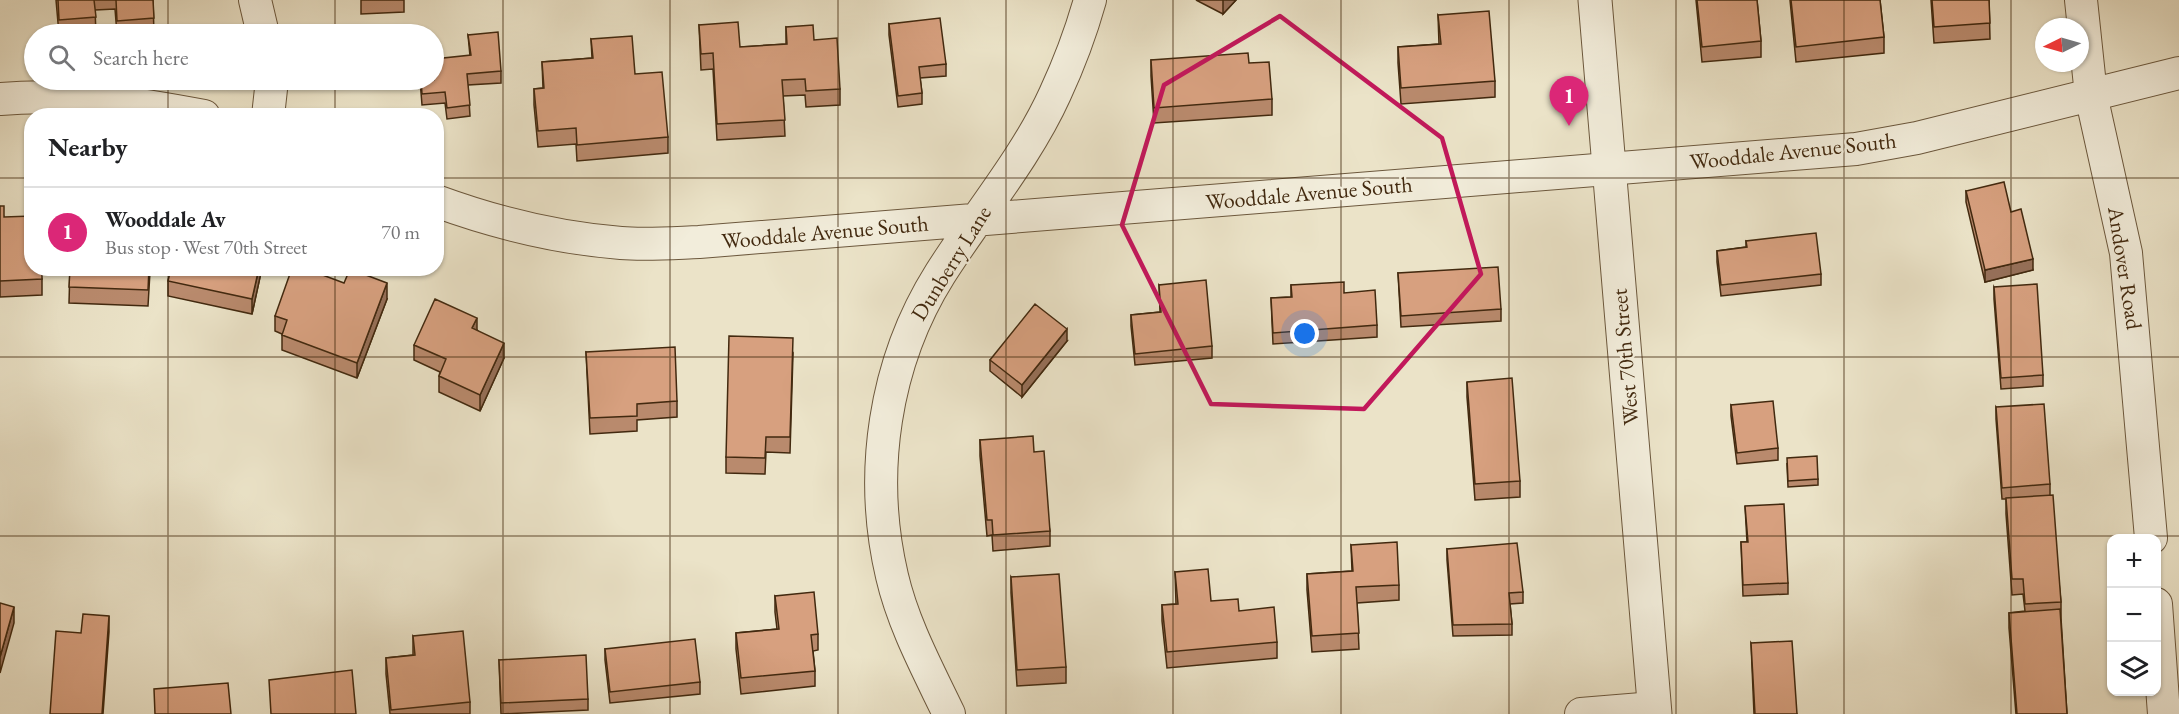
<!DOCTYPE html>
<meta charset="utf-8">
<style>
:root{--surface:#fff;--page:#f6f6f6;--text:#202124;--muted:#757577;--line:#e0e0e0;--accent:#db2777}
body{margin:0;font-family:"EB Garamond",serif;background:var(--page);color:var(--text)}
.controls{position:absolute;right:18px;bottom:18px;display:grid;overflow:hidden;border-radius:12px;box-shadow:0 2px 4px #0004}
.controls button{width:54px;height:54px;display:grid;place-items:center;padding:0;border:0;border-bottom:2px solid var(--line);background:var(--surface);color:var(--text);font:30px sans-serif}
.compass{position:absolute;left:2035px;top:18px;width:54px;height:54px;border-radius:50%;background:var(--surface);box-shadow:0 2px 4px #0004;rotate:265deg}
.you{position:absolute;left:1305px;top:334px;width:21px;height:21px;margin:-15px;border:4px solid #fff;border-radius:50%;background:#1a73e8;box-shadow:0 0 0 9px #1a73e833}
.badge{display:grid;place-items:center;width:39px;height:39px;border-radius:50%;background:var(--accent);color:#fff;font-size:20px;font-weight:700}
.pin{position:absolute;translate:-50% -50px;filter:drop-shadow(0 2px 3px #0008)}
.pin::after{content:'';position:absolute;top:32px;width:21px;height:18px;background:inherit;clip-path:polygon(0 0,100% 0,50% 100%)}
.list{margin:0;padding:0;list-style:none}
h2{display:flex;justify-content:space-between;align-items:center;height:78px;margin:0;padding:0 24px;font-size:26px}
h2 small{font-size:20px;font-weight:400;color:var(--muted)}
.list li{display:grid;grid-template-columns:39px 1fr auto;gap:18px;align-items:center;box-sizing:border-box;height:90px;padding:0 24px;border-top:2px solid var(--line)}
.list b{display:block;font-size:22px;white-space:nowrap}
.list p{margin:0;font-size:20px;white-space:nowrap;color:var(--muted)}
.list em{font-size:20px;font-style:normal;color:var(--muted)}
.icon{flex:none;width:33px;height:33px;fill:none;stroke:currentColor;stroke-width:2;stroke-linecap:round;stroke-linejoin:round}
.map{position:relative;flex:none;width:2179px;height:714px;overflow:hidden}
.search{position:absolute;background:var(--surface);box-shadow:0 2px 4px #0004;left:24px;top:24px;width:420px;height:66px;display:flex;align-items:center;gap:15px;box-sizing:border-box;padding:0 21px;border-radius:33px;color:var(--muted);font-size:22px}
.panel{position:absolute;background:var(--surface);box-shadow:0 2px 4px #0004;left:24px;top:108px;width:420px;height:168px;border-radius:24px}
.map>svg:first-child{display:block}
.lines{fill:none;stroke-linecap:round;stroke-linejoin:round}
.minor-casing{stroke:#6c583d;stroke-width:34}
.tertiary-casing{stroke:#6c583d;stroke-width:35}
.minor{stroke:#f2eddb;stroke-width:32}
.tertiary{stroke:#f2eddb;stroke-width:33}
.wall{fill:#b98a6d;stroke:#42290f;stroke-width:1.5}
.shaded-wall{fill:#967059;stroke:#42290f;stroke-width:1.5}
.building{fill:#d7a07f;stroke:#42290f;stroke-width:1.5}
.marked{fill:none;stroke:#c2185b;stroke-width:4.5;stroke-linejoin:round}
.grid{fill:none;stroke:#42290f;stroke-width:1.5;stroke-opacity:0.55}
.labels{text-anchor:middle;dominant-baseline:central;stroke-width:4.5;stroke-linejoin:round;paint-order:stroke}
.street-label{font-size:22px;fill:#42290f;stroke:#f2eddb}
</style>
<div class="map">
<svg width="2179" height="714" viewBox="0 0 2179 714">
<rect width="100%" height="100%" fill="#ebe3c8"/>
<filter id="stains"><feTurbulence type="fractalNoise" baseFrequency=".00333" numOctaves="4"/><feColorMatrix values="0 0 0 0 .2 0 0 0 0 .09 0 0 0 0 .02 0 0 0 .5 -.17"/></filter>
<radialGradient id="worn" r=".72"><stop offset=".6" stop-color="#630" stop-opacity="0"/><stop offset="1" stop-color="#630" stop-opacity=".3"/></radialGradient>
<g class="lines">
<defs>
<path id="minor" d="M255 0 263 34
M2081 0 2091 95 2126 253 2151 538
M0 99C69 93 136 103 204 116
M268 116 272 80
M436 201C496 223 557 238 621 243 646 245 673 243 699 242L1856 149 1917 138 2179 73
M2156 604 2164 714
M949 714C928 670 903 624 892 576 868 474 884 363 940 274 978 214 1026 158 1055 94 1069 64 1081 32 1090 0
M1581 714 1654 708"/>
<path id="tertiary" d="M1595 0 1655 714"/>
</defs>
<!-- minor casing -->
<use href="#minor" class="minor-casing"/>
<!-- tertiary casing -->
<use href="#tertiary" class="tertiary-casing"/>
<!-- minor -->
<use href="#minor" class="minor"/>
<!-- tertiary -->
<use href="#tertiary" class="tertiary"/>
</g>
<!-- wall -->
<path class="wall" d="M56 0H153L154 34H117L115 9 95 10 96 33 74 34H59Z
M361 0H404V12L361 14Z
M1196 0H1236L1223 14Z
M1696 0H1757L1761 41V57L1702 62Z
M1790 0H1880L1884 37V53L1796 62Z
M1931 0H1989L1990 39 1934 43Z
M1438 15 1495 81V97L1401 104 1398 63V47L1439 44Z
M889 24 946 64V76L920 78 922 93V104L898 107 889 35Z
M699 25 740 47 786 44V27L814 40 840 89V105L806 107 805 95 783 96 785 136 717 140 713 69 701 70Z
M468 35 501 71V83L468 85 470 116 447 119 445 103 422 105 420 80H434L470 56Z
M591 39 635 74 668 137V153L577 161 576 144 538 147 534 105V89L543 88 542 62 592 58Z
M1151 60 1249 63 1272 99V115L1154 123 1151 76Z
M1966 191 2011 212 2033 270 1985 282 1966 202Z
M0 206 4 217 42 279V295L0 297Z
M1746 241 1821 274V285L1721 296 1717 262V251L1746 247Z
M70 268H158L157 273 150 272 148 306 69 303Z
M171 268H262L252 314 168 296V281Z
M1398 273 1501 309V321L1401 327Z
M1159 285 1212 346V358L1135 365 1131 326V315L1160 312Z
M1291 285 1344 293 1377 325V337L1273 344 1271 298 1291 297Z
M1994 287 2043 375V386L2001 389 1994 299Z
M387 299 357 378 282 350V334L275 331V316Z
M477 330 504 358 480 411 439 392V376L440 372 414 360V345Z
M1067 341 1022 397 990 371V360Z
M586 352 677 401V417L637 420V431L590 434Z
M793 354 790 453 766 452 765 474 726 473V457Z
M1467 382 1520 481V497L1475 500 1467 397Z
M1731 405 1778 448V460L1737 464 1731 416Z
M1996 407 2050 484V495L2061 602V618L2067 714H2016L2009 628V613L2025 611 2023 594 2012 595 2006 514V499H2002L1996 419Z
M980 440 1034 452 1050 531V546L993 551 992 535 987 536 980 456Z
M1787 464 1818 479V485L1788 487Z
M1745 506 1788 583V594L1743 596 1741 542H1747Z
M1351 545 1399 585V600L1357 603 1359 649 1312 652 1307 590V574L1352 571Z
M1447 549 1523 592V603L1510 604 1512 624V635L1453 636 1447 560Z
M1175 572 1211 601 1239 611 1277 642V658L1167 668 1162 621V605L1176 604Z
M1011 577 1066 667V683L1017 686 1011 593Z
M775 596 818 634V650L813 651 815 671V686L741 694 736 649V633L777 629 775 612Z
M413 636 470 702V714H390L386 674V658L413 655Z
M1751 643 1797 714H1754Z
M605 649 700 682V694L610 703 605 660Z
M499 660 588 699V710L501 714Z"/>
<!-- shaded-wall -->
<path class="shaded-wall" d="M1223 0H1236L1223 14Z
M2033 259V270L1985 282V270Z
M259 268H262L252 314V299Z
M387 283V299L357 378V363Z
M477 318V334L472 328Z
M1067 329V341L1022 397V385Z
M504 343V358L480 411V395Z
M14 607V623L0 673V657Z
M109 616V632L103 714H102Z"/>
<!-- building -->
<path class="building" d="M58 0H94L96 17 59 20Z
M116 0H153L154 18 117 21Z
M1697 0H1757L1761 41 1702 47Z
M1791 0H1880L1884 37 1796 47Z
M1932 0H1989L1990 23 1934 27Z
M1489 11 1495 81 1401 88 1398 47 1441 44 1438 15Z
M940 18 946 64 919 67 922 93 898 96 889 24Z
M738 22 740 47 787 44 786 27 813 25 814 40 837 38 840 89 806 91 805 79 782 80 785 120 717 124 713 53 701 54 699 25Z
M498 32 501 71 467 74 470 105 447 108 445 92 422 94 421 80H434V59L471 55 468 35Z
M632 36 635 74 662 72 668 137 577 145 576 128 538 131 534 89 544 88 542 62 593 58 591 39Z
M1248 53 1249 63 1269 62 1272 99 1154 108 1151 60Z
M2004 182 2011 212 2021 209 2033 259 1985 270 1966 191Z
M0 206H4V217L32 216V268H42V279L0 281Z
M1816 233 1821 274 1721 285 1717 251 1747 247 1746 241Z
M1498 267 1501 309 1401 316 1398 273Z
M70 268H149L148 290 69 287Z
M171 268H259L252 299 168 281Z
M292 268H304L344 283 350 269 387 283 357 363 282 335 287 320 275 316Z
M1206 280 1212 346 1135 354 1131 315 1161 312 1159 285Z
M1344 282V293L1375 290 1377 325 1273 333 1271 298 1292 297 1291 285Z
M2037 284 2043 375 2001 378 1994 287Z
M435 299 477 318 472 328 504 343 480 395 439 376 446 359 414 345Z
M1035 304 1067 329 1022 385 990 360Z
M729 336 793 338 790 437H766L765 458 726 457Z
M675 347 677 401 637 404V416L590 418 586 352Z
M1512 378 1520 481 1475 484 1467 382Z
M1773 401 1778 448 1737 453 1731 405Z
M2044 404 2050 484 2002 488 1996 407Z
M1033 436 1034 452 1044 451 1050 531 993 535 992 520H987L980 440Z
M1817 456 1818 479 1788 481 1787 458Z
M2053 495 2061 602 2025 604 2023 579H2012L2006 498Z
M1784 504 1788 583 1743 585 1741 542H1748L1745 506Z
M1397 542 1399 585 1356 587 1359 633 1312 636 1307 574 1353 571 1351 545Z
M1517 543 1523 592 1509 593 1512 624 1453 625 1447 549Z
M1208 569 1211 601 1238 599 1239 611 1274 607 1277 642 1167 652 1162 605 1178 604 1175 572Z
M1059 574 1066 667 1017 670 1011 577Z
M814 592 818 634 811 635 815 671 741 678 736 633 779 629 775 596Z
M0 603 14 607 0 657Z
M2060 609 2067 714H2017L2009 613Z
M83 614 109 616 102 714H50L56 631 81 633Z
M463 631 470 702 391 710 386 658 415 655 413 636Z
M695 639 700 682 610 692 605 649Z
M1792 641 1797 714H1755L1751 643Z
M586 655 588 699 501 703 499 660Z
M352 670 356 714H271L269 680Z
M228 683 231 714H155L154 689Z"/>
<!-- marked area -->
<path class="marked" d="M1280 16 1442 138 1481 274 1364 409 1211 404 1122 225 1164 85Z"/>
<!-- grid -->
<path class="grid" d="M168 0V34M335 0V34M503 0V714M670 0V714M838 0V714M1006 0V714M1173 0V714M1341 0V714M1509 0V714M1676 0V714M1844 0V714M2011 0V714M168 80V116M335 80V116M0 178H32M436 178H2179M168 268V714M335 268V714M0 357H2179M0 536H2179"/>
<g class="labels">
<!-- street labels -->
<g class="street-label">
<text transform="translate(1793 151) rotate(-6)">Wooddale Avenue South</text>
<text transform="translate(1309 193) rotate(-5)">Wooddale Avenue South</text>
<text transform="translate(825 232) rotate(-5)">Wooddale Avenue South</text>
<text transform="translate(951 263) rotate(-58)">Dunberry Lane</text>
<text transform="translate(2125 268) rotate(81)">Andover Road</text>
<text transform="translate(1625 357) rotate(-95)">West 70th Street</text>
</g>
</g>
<rect width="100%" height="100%" filter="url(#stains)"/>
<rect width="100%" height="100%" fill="url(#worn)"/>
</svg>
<div class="controls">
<button>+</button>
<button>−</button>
<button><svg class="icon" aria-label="layers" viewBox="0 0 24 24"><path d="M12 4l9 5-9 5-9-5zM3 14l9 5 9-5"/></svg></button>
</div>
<svg class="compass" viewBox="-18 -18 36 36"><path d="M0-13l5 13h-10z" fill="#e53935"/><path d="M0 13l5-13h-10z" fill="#757577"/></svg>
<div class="you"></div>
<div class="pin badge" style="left:1569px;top:126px">1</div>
<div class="search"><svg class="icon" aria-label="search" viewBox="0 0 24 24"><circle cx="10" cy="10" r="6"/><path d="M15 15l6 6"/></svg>Search here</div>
<section class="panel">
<h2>Nearby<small></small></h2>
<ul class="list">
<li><span class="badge">1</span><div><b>Wooddale Av</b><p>Bus stop · West 70th Street</p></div><em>70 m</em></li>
</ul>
</section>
</div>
